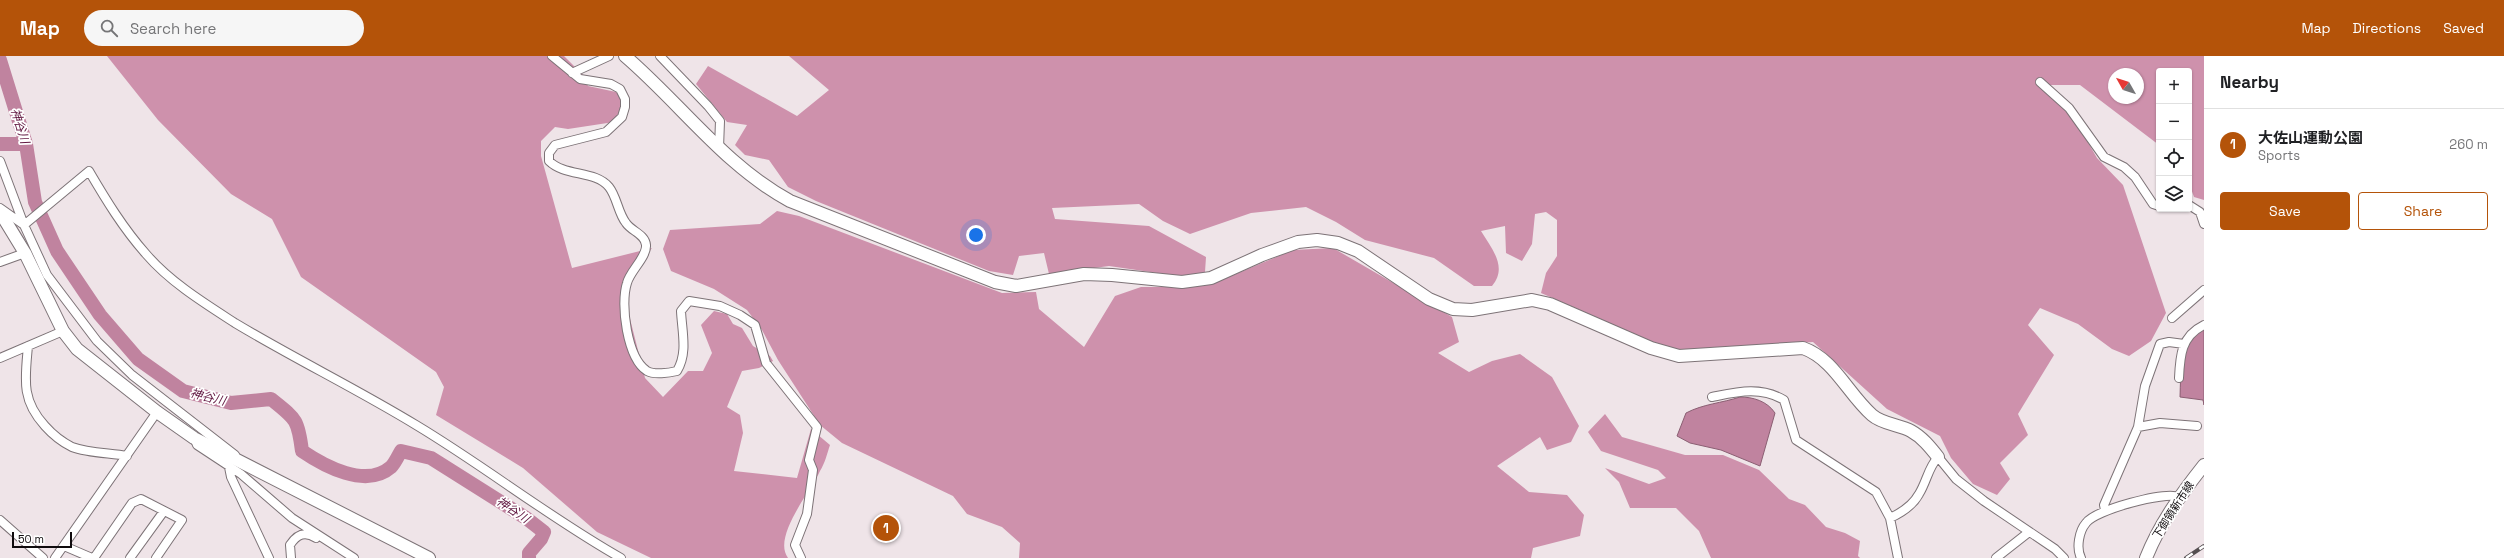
<!DOCTYPE html>
<meta charset="utf-8">
<style>
:root{--surface:#fff;--page:#f6f6f6;--text:#202124;--muted:#757577;--line:#e0e0e0;--accent:#b45309}
body{margin:0;font-family:"Space Grotesk","Noto Sans JP",sans-serif;background:var(--page);color:var(--text)}
.controls{position:absolute;right:12px;top:12px;display:grid;overflow:hidden;border-radius:4px;box-shadow:0 1px 3px #0004}
.controls button{width:36px;height:36px;display:grid;place-items:center;padding:0;border:0;border-bottom:1px solid var(--line);background:var(--surface);color:var(--text);font:20px sans-serif}
.compass{position:absolute;left:2108px;top:12px;width:36px;height:36px;border-radius:50%;background:var(--surface);box-shadow:0 1px 3px #0004;rotate:309deg}
.scale{position:absolute;left:12px;bottom:10px;width:60px;box-sizing:border-box;padding-left:4px;border:2px solid #0f0b0d;border-top:0;font-size:11px;line-height:14px;white-space:nowrap;color:#0f0b0d;-webkit-text-stroke:3px #fff;paint-order:stroke}
.you{position:absolute;left:976px;top:179px;width:14px;height:14px;margin:-10px;border:3px solid #fff;border-radius:50%;background:#1a73e8;box-shadow:0 0 0 6px #1a73e833}
.badge{display:grid;place-items:center;width:26px;height:26px;border-radius:50%;background:var(--accent);color:#fff;font-size:13px;font-weight:700}
.pin{position:absolute;translate:-50% -50%;border:2px solid #fff;box-shadow:0 1px 4px #0006}
.list{margin:0;padding:0;list-style:none}
h2{display:flex;justify-content:space-between;align-items:center;height:52px;margin:0;padding:0 16px;font-size:17px}
h2 small{font-size:13px;font-weight:400;color:var(--muted)}
.list li{display:grid;grid-template-columns:26px 1fr auto;gap:12px;align-items:center;box-sizing:border-box;height:72px;padding:0 16px;border-top:1px solid var(--line)}
.list b{display:block;font-size:15px;white-space:nowrap}
.list p{margin:0;font-size:13px;white-space:nowrap;color:var(--muted)}
.list em{font-size:13px;font-style:normal;color:var(--muted)}
.actions{display:flex;gap:8px;padding:12px 16px}
.actions a{flex:1;padding:9px 0;border:1px solid var(--accent);border-radius:4px;text-align:center;font-size:14px;color:var(--accent)}
.actions .main{background:var(--accent);color:#fff}
.icon{flex:none;width:22px;height:22px;fill:none;stroke:currentColor;stroke-width:2;stroke-linecap:round;stroke-linejoin:round}
.map{position:relative;flex:none;width:2204px;height:502px;overflow:hidden}
header{display:flex;align-items:center;gap:24px;box-sizing:border-box;height:56px;padding:0 20px;background:var(--accent);color:#fff}
header strong{font-size:19px}
nav{display:flex;gap:22px;margin-inline-start:auto;font-size:14px}
.search{width:280px;height:36px;background:var(--page);display:flex;align-items:center;gap:10px;box-sizing:border-box;padding:0 14px;border-radius:22px;color:var(--muted);font-size:15px}
main{display:flex}
aside{flex:1;background:var(--surface)}
.map>svg:first-child{display:block}
.forest{fill:#ce91ac;fill-rule:evenodd}
.water{fill:#c0839f;stroke:#8b5f73}
.lines{fill:none;stroke-linecap:round;stroke-linejoin:round}
.river{stroke:#c0839f;stroke-width:14}
.street-casing{stroke:#7d7377;stroke-width:10}
.secondary-casing{stroke:#7d7377;stroke-width:14}
.street{stroke:#fff;stroke-width:8}
.secondary{stroke:#fff;stroke-width:12}
.rail-casing{stroke:#544e50;stroke-width:4}
.rail{stroke:#fff;stroke-width:2.5;stroke-dasharray:8;stroke-linecap:butt}
.labels{text-anchor:middle;dominant-baseline:central;stroke-width:3.5;stroke-linejoin:round;paint-order:stroke}
.street-label{font-size:11px;fill:#0f0b0d;stroke:#fff}
.water-label{font-size:12px;font-style:italic;fill:#601740;stroke:#fff}
</style>
<header>
<strong>Map</strong>
<div class="search"><svg class="icon" aria-label="search" viewBox="0 0 24 24"><circle cx="10" cy="10" r="6"/><path d="M15 15l6 6"/></svg>Search here</div>
<nav><a>Map</a><a>Directions</a><a>Saved</a></nav>
</header>
<main>
<div class="map">
<svg width="2204" height="502" viewBox="0 0 2204 502">
<rect width="100%" height="100%" fill="#efe4e8"/>
<!-- forest -->
<path class="forest" d="M107 0H564L583 19 588 30 616 36 629 46 614 66 568 73 555 71 541 85V100L572 212 652 192 630 222 626 247 645 322 663 341 688 315H703L712 297 701 269 714 255 727 258 733 268 742 272 753 290 770 300 773 305 759 312 742 315 727 351 740 359 743 377 734 415 797 422 811 373 830 389C827 398 825 407 820 415 811 435 772 481 788 502H651L597 476 523 412 436 359 444 331 436 316 301 221 272 163 231 138 158 64Z
M789 0H2204V144L2194 141 2189 127V15H2159V89L2080 29H2045L2074 62 2097 102 2123 129 2166 257 2151 285 2129 300 2112 293 2078 268 2040 252 2028 269 2054 299 2018 358 2028 379 2000 407 2010 423 1997 439 1973 428 1951 402 1940 380 1887 353 1813 286 1679 294 1662 290 1541 237 1546 217 1557 200V164L1546 156 1535 158 1532 188 1522 205 1506 197 1505 170 1481 175C1492 193 1508 211 1492 230H1474L1434 202 1365 184 1336 166 1306 151 1251 157 1190 178 1163 165 1139 148 1052 152 1055 163 1149 170 1206 201 1205 216 1185 221 1109 210 1049 218 1044 197 1019 200 1013 219 989 215 816 145 788 131 769 104 745 99 735 89 747 69 727 66 696 28 708 10 797 60 829 34ZM2114 18H2138V42H2114Z
M777 155 799 160 1002 237 1036 236 1039 253 1084 291 1115 240 1141 231H1192L1217 226 1293 194 1333 192 1452 261 1459 286 1438 297 1469 316 1492 305 1520 298 1552 321 1579 370 1571 386 1547 394 1540 381 1497 410 1529 436 1567 439 1584 459 1580 480 1533 492 1531 502H1019L1020 487 1002 471 967 458 953 440 842 387 820 369 778 304 762 274 747 254 714 233 671 215 663 193 670 174 760 168Z
M1605 358 1622 381 1685 399H1723L1759 414 1789 443 1805 449 1826 471 1845 477 1860 485 1858 500 1860 502H1711L1699 475 1676 452H1630L1619 426 1605 412 1649 428 1666 422 1658 414 1601 395 1588 376Z"/>
<!-- water -->
<path class="water" d="M2204 272V349L2203 344 2180 341C2181 315 2179 288 2204 272Z
M1740 341C1753 341 1767 345 1775 357L1760 410 1721 394 1690 387 1677 380 1686 357C1703 348 1722 347 1740 341Z"/>
<g class="lines">
<!-- river -->
<path class="river" d="M0 4 26 88 35 146 57 195 100 259 138 303 183 335 231 347 271 343C296 363 298 363 302 395 324 410 366 433 391 411 395 407 398 400 401 395L431 402 526 462 544 476 541 483 529 497V502
M0 88H26"/>
<defs>
<path id="street" d="M552 0 580 23 611 28 620 33 625 43V51L622 61 606 76 555 89 549 97V105C565 121 595 114 609 131 617 141 618 157 626 167 631 175 645 178 646 189 647 201 630 215 627 227 620 248 627 302 647 315 654 319 669 317 677 315 688 297 682 276 681 255L689 245 720 250 740 259 755 269 766 307 817 371 809 404 813 414 807 458 795 489 801 502
M660 0 708 50 720 65 719 92
M572 17 609 0
M2040 26 2069 52 2104 101 2124 111 2135 121 2153 148 2159 150
M0 105 24 169 47 219 97 285 132 319 235 399
M2189 149 2200 156 2204 168
M0 152 24 169
M24 169 89 115C106 144 123 172 146 198 170 226 204 247 235 267 295 303 357 333 416 369 486 411 550 462 621 502
M0 206 25 197
M2172 262 2204 234
M28 290C25 323 21 344 45 370 53 379 62 386 72 391 88 397 110 397 127 400
M0 302 63 275
M2179 322C2180 300 2181 280 2204 269
M1712 341C1737 336 1760 330 1784 344L1796 384 1876 436 1890 462 1898 502
M2138 371 2145 330 2160 288 2169 286 2184 288
M195 384 197 389 241 418 292 462 354 502
M229 411 231 421 269 502
M2105 454 2104 449 2138 371 2160 367 2197 370
M1890 462C1901 457 1913 449 1919 438 1927 425 1928 412 1938 401L1956 423 1984 445 2055 493 2064 502
M0 464 43 502
M64 490 92 502
M55 502 157 356
M94 502 132 447 141 443 182 464 156 502
M130 502 164 455
M291 502 290 489C297 478 305 475 316 482
M1996 502 2029 476
M2081 502C2076 492 2079 475 2086 467 2095 454 2165 435 2179 441"/>
<path id="secondary" d="M625 0C681 48 725 110 790 145L995 226 1016 230 1084 218 1112 219 1182 226 1211 222 1262 199 1298 186 1317 184 1338 187 1358 195 1429 243 1453 253 1472 254 1532 244 1550 248 1651 292 1679 300 1803 292C1834 303 1848 338 1872 359 1882 368 1900 369 1911 375 1922 381 1930 391 1938 401
M0 156 25 197 63 275 77 293 157 356 194 382 429 502
M2146 502C2160 467 2181 438 2204 409"/>
</defs>
<!-- street casing -->
<use href="#street" class="street-casing"/>
<!-- secondary casing -->
<use href="#secondary" class="secondary-casing"/>
<!-- street -->
<use href="#street" class="street"/>
<!-- secondary -->
<use href="#secondary" class="secondary"/>
<defs>
<path id="rail" d="M2186 502 2204 490"/>
</defs>
<!-- rail casing -->
<use href="#rail" class="rail-casing"/>
<!-- rail -->
<use href="#rail" class="rail"/>
</g>
<g class="labels">
<!-- street labels -->
<g class="street-label">
<text transform="translate(2173 454) rotate(-57)">下御領新市線</text>
</g>
<!-- water labels -->
<g class="water-label">
<text transform="translate(20 70) rotate(73)">神谷川</text>
<text transform="translate(208 341) rotate(14)">神谷川</text>
<text transform="translate(513 454) rotate(34)">神谷川</text>
</g>
</g>
</svg>
<div class="controls">
<button>+</button>
<button>−</button>
<button><svg class="icon" aria-label="locate" viewBox="0 0 24 24"><circle cx="12" cy="12" r="6"/><path d="M12 2v4M12 18v4M2 12h4M18 12h4"/></svg></button>
<button><svg class="icon" aria-label="layers" viewBox="0 0 24 24"><path d="M12 4l9 5-9 5-9-5zM3 14l9 5 9-5"/></svg></button>
</div>
<svg class="compass" viewBox="-18 -18 36 36"><path d="M0-13l5 13h-10z" fill="#e53935"/><path d="M0 13l5-13h-10z" fill="#757577"/></svg>
<div class="scale">50 m</div>
<div class="you"></div>
<div class="pin badge" style="left:886px;top:472px">1</div>
</div>
<aside>
<h2>Nearby<small></small></h2>
<ul class="list">
<li><span class="badge">1</span><div><b>大佐山運動公園</b><p>Sports</p></div><em>260 m</em></li>
</ul>
<div class="actions"><a class="main">Save</a><a>Share</a></div>
</aside>
</main>
